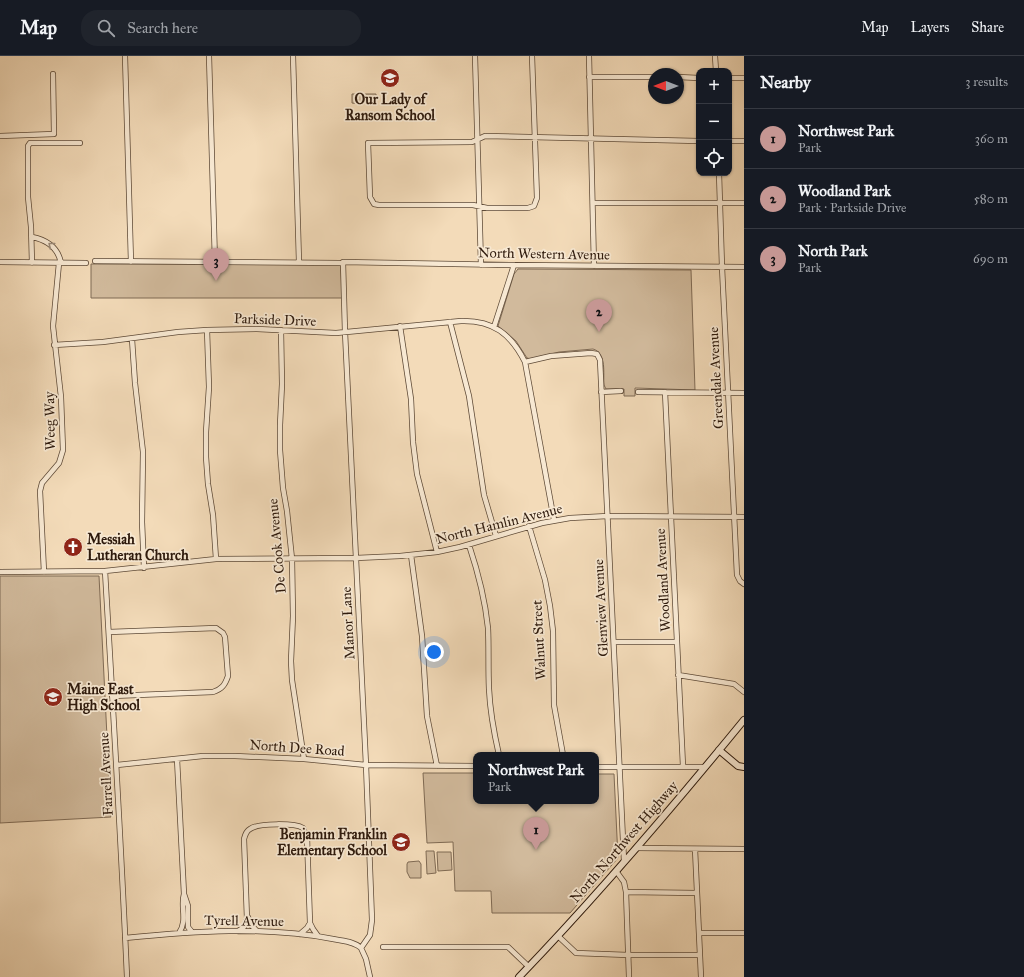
<!DOCTYPE html>
<meta charset="utf-8">
<style>
:root{--surface:#171b24;--page:#20242c;--text:#f1f3f6;--muted:#9ea1a6;--line:#363941;--accent:#c59692}
body{margin:0;font-family:"IM FELL Great Primer",serif;background:var(--page);color:var(--text)}
.controls{position:absolute;right:12px;top:12px;display:grid;overflow:hidden;border-radius:8px;box-shadow:0 1px 3px #0004}
.controls button{width:36px;height:36px;display:grid;place-items:center;padding:0;border:0;border-bottom:1px solid var(--line);background:var(--surface);color:var(--text);font:20px sans-serif}
.compass{position:absolute;left:648px;top:12px;width:36px;height:36px;border-radius:50%;background:var(--surface);box-shadow:0 1px 3px #0004;rotate:270deg}
.you{position:absolute;left:434px;top:596px;width:14px;height:14px;margin:-10px;border:3px solid #fff;border-radius:50%;background:#1a73e8;box-shadow:0 0 0 6px #1a73e833}
.badge{display:grid;place-items:center;width:26px;height:26px;border-radius:50%;background:var(--accent);color:#111;font-size:13px;font-weight:700}
.pin{position:absolute;translate:-50% -33px;filter:drop-shadow(0 1px 2px #0008)}
.pin::after{content:'';position:absolute;top:21px;width:14px;height:12px;background:inherit;clip-path:polygon(0 0,100% 0,50% 100%)}
.popup{position:absolute;left:473px;top:696px;width:126px;height:52px;box-sizing:border-box;display:grid;place-content:center;border-radius:8px;background:var(--surface);filter:drop-shadow(0 1px 3px #0005);font-size:13px;white-space:nowrap;color:var(--muted)}
.popup b{font-size:15px;color:var(--text)}
.popup::after{content:'';position:absolute;left:50%;top:100%;margin-left:-8px;border:8px solid transparent;border-top-color:var(--surface)}
.list{margin:0;padding:0;list-style:none}
h2{display:flex;justify-content:space-between;align-items:center;height:52px;margin:0;padding:0 16px;font-size:17px}
h2 small{font-size:13px;font-weight:400;color:var(--muted)}
.list li{display:grid;grid-template-columns:26px 1fr auto;gap:12px;align-items:center;box-sizing:border-box;height:60px;padding:0 16px;border-top:1px solid var(--line)}
.list b{display:block;font-size:15px;white-space:nowrap}
.list p{margin:0;font-size:13px;white-space:nowrap;color:var(--muted)}
.list em{font-size:13px;font-style:normal;color:var(--muted)}
.icon{flex:none;width:22px;height:22px;fill:none;stroke:currentColor;stroke-width:2;stroke-linecap:round;stroke-linejoin:round}
.map{position:relative;flex:none;width:744px;height:921px;overflow:hidden}
header{display:flex;align-items:center;gap:24px;box-sizing:border-box;height:56px;padding:0 20px;background:var(--surface);border-bottom:1px solid var(--line)}
header strong{font-size:19px}
nav{display:flex;gap:22px;margin-inline-start:auto;font-size:14px}
.search{width:280px;height:36px;background:var(--page);display:flex;align-items:center;gap:10px;box-sizing:border-box;padding:0 14px;border-radius:16px;color:var(--muted);font-size:15px}
main{display:flex}
aside{flex:1;background:var(--surface)}
.map>svg:first-child{display:block}
.green{fill:#d1ba9c;stroke:#7f6a54}
.lines{fill:none;stroke-linecap:round;stroke-linejoin:round}
.street-casing{stroke:#5e4a37;stroke-width:6}
.secondary-casing{stroke:#2d190c;stroke-width:8}
.street{stroke:#f7e8d2;stroke-width:4.5}
.secondary{stroke:#f7e8d2;stroke-width:6}
.oneway{stroke:#9c8b79}
.labels{text-anchor:middle;dominant-baseline:central;stroke-width:3.5;stroke-linejoin:round;paint-order:stroke}
.poi-label{font-size:14px;font-weight:bold;fill:#2d190c;stroke:#f7e8d2;text-anchor:start}
.street-label{font-size:14px;fill:#2d190c;stroke:#f7e8d2}
</style>
<header>
<strong>Map</strong>
<div class="search"><svg class="icon" aria-label="search" viewBox="0 0 24 24"><circle cx="10" cy="10" r="6"/><path d="M15 15l6 6"/></svg>Search here</div>
<nav><a>Map</a><a>Layers</a><a>Share</a></nav>
</header>
<main>
<div class="map">
<svg width="744" height="921" viewBox="0 0 744 921">
<rect width="100%" height="100%" fill="#f3dbb9"/>
<filter id="stains"><feTurbulence type="fractalNoise" baseFrequency=".005" numOctaves="4"/><feColorMatrix values="0 0 0 0 .2 0 0 0 0 .09 0 0 0 0 .02 0 0 0 .5 -.17"/></filter>
<radialGradient id="worn" r=".72"><stop offset=".6" stop-color="#630" stop-opacity="0"/><stop offset="1" stop-color="#630" stop-opacity=".3"/></radialGradient>
<!-- green -->
<path class="green" d="M352 38H376V46H359V48L352 47Z
M91 208H341L342 242H91Z
M518 213 691 214 695 334 635 332V340H624V333H606L604 329C603 318 607 297 593 293L559 296 531 303 527 302 516 285 498 270 514 218Z
M0 520H99L111 761 0 767Z
M423 717H476V745H596V718H614L618 802 570 857H492L491 835H455L453 786 427 787Z
M426 795H434L436 817 427 818Z
M437 796H451L452 814 438 815Z
M419 805 421 808V822H410L407 816V808L408 806Z"/>
<g class="lines">
<defs>
<path id="street" d="M125 0 131 206
M209 0 215 206
M293 0 299 206
M475 0 481 209
M532 0 537 142 534 150 528 152H487L473 149H379L374 148 370 141 368 87 472 86 485 80 699 85
M589 0 594 210
M715 0 716 15
M589 21H654
M678 21 699 22
M729 22H744
M0 80 54 78 53 18
M729 85H744
M719 117 722 211 737 519 740 525 744 528
M593 147H744
M32 181C47 184 58 191 61 207
M95 205 340 207
M0 206 86 207
M32 207 31 171 28 141V90L30 87H80
M450 266 469 340 484 439 496 480
M400 270 411 343 413 386 417 418 437 496
M494 271 514 209
M207 274 209 331 206 376V401L208 428 213 459 216 503
M281 274 282 328 280 369V394L283 432 287 455 292 503 293 560 291 605 292 624 304 703
M132 283 135 327 143 396 142 466 144 512
M54 289 103 286 178 276 207 274 257 273 336 277 461 265C493 264 511 278 525 306L554 464
M525 306 551 300 591 297 597 298 600 304 624 805
M601 336 621 335
M638 336 744 337
M665 336 683 710
M529 470 545 524 550 550 553 575 554 649 563 699
M469 489C478 516 485 543 488 572 489 592 488 613 489 633 490 655 494 677 499 699
M411 499 422 580 427 660 437 710
M105 515C113 650 121 785 127 921
M0 516 105 515 216 503 356 502 400 500 437 496 460 491 542 467 570 462 608 460 744 461
M44 516 40 435 42 427 59 407 63 394 61 341 53 270 59 207
M109 576 216 572 223 577 225 581 228 620C225 629 222 633 213 636L112 640
M614 586H677
M678 619 734 628 744 636
M177 703 184 838C180 851 188 864 179 877
M117 709 203 700H235L304 703 366 709 476 710
M596 711H705
M636 792 744 793
M695 793 701 921
M616 815 624 826 626 836 629 921
M626 836 697 837
M184 838 188 850V871L192 876
M248 861 251 869 257 875
M238 875 244 871 247 863 244 783C245 779 246 775 250 773 258 767 295 767 303 772L307 781 310 867 313 873 318 880
M699 877H744
M300 878 307 872 310 867
M558 880 576 897 628 899H700
M125 882C194 875 264 870 333 883 342 885 354 885 361 892
M383 891H508L529 911
M370 921 366 903 361 892 370 879 372 864 366 709 345 276 343 206 514 209 744 211"/>
<path id="secondary" d="M719 694 738 710 744 711
M519 921C598 839 672 752 744 664"/>
</defs>
<!-- street casing -->
<use href="#street" class="street-casing"/>
<!-- secondary casing -->
<use href="#secondary" class="secondary-casing"/>
<!-- street -->
<use href="#street" class="street"/>
<!-- secondary -->
<use href="#secondary" class="secondary"/>
</g>
<!-- one-way arrows -->
<defs><path id="oneway-chevron" d="M-2-3.5L2.5 0L-2 3.5" fill="none" stroke-width="1.6" stroke-linecap="round" stroke-linejoin="round"/></defs>
<use class="oneway" href="#oneway-chevron" transform="translate(51 189) rotate(-141)"/>
<!-- icons -->
<defs>
<symbol id="school-disc" viewBox="-11 -11 22 22"><circle r="9.5" fill="#8f2418" stroke="#f7e8d2"/><path d="M0-5L7-2L0 1L-7-2ZM-4 1L0 2.5L4 1V4Q0 6-4 4Z" fill="#fff"/></symbol>
<symbol id="church-disc" viewBox="-11 -11 22 22"><circle r="9.5" fill="#8f2418" stroke="#f7e8d2"/><path d="M-1.2-6h2.4v3.5h3.3v2.4h-3.3V6h-2.4V-.1h-3.3v-2.4h3.3Z" fill="#fff"/></symbol>
</defs>
<g fill-rule="evenodd">
<use href="#school-disc" x="379" y="11" width="22" height="22"/>
<use href="#church-disc" x="62" y="480" width="22" height="22"/>
<use href="#school-disc" x="42" y="630" width="22" height="22"/>
<use href="#school-disc" x="390" y="775" width="22" height="22"/>
</g>
<g class="labels">
<!-- poi labels -->
<g class="poi-label">
<text x="390" y="43" text-anchor="middle">Our Lady of<tspan x="390" dy="16">Ransom School</tspan></text>
<text x="87" y="483">Messiah<tspan x="87" dy="16">Lutheran Church</tspan></text>
<text x="67" y="633">Maine East<tspan x="67" dy="16">High School</tspan></text>
<text x="387" y="778" text-anchor="end">Benjamin Franklin<tspan x="387" dy="16">Elementary School</tspan></text>
</g>
<!-- street labels -->
<g class="street-label">
<text transform="translate(544 198) rotate(1)">North Western Avenue</text>
<text transform="translate(275 264) rotate(2)">Parkside Drive</text>
<text transform="translate(716 322) rotate(-93)">Greendale Avenue</text>
<text transform="translate(50 365) rotate(-91)">Weeg Way</text>
<text transform="translate(499 468) rotate(-14)">North Hamlin Avenue</text>
<text transform="translate(277 490) rotate(-95)">De Cook Avenue</text>
<text transform="translate(663 524) rotate(-93)">Woodland Avenue</text>
<text transform="translate(601 552) rotate(-93)">Glenview Avenue</text>
<text transform="translate(348 567) rotate(-93)">Manor Lane</text>
<text transform="translate(539 584) rotate(-93)">Walnut Street</text>
<text transform="translate(297 692) rotate(4)">North Dee Road</text>
<text transform="translate(106 718) rotate(-93)">Farrell Avenue</text>
<text transform="translate(624 786) rotate(-49)">North Northwest Highway</text>
<text transform="translate(244 865) rotate(1)">Tyrell Avenue</text>
</g>
</g>
<rect width="100%" height="100%" filter="url(#stains)"/>
<rect width="100%" height="100%" fill="url(#worn)"/>
</svg>
<div class="controls">
<button>+</button>
<button>−</button>
<button><svg class="icon" aria-label="locate" viewBox="0 0 24 24"><circle cx="12" cy="12" r="6"/><path d="M12 2v4M12 18v4M2 12h4M18 12h4"/></svg></button>
</div>
<svg class="compass" viewBox="-18 -18 36 36"><path d="M0-13l5 13h-10z" fill="#e53935"/><path d="M0 13l5-13h-10z" fill="#9ea1a6"/></svg>
<div class="you"></div>
<div class="pin badge" style="left:536px;top:794px">1</div>
<div class="popup"><b>Northwest Park</b>Park</div>
<div class="pin badge" style="left:599px;top:276px">2</div>
<div class="pin badge" style="left:216px;top:225px">3</div>
</div>
<aside>
<h2>Nearby<small>3 results</small></h2>
<ul class="list">
<li><span class="badge">1</span><div><b>Northwest Park</b><p>Park</p></div><em>360 m</em></li>
<li><span class="badge">2</span><div><b>Woodland Park</b><p>Park · Parkside Drive</p></div><em>580 m</em></li>
<li><span class="badge">3</span><div><b>North Park</b><p>Park</p></div><em>690 m</em></li>
</ul>
</aside>
</main>
